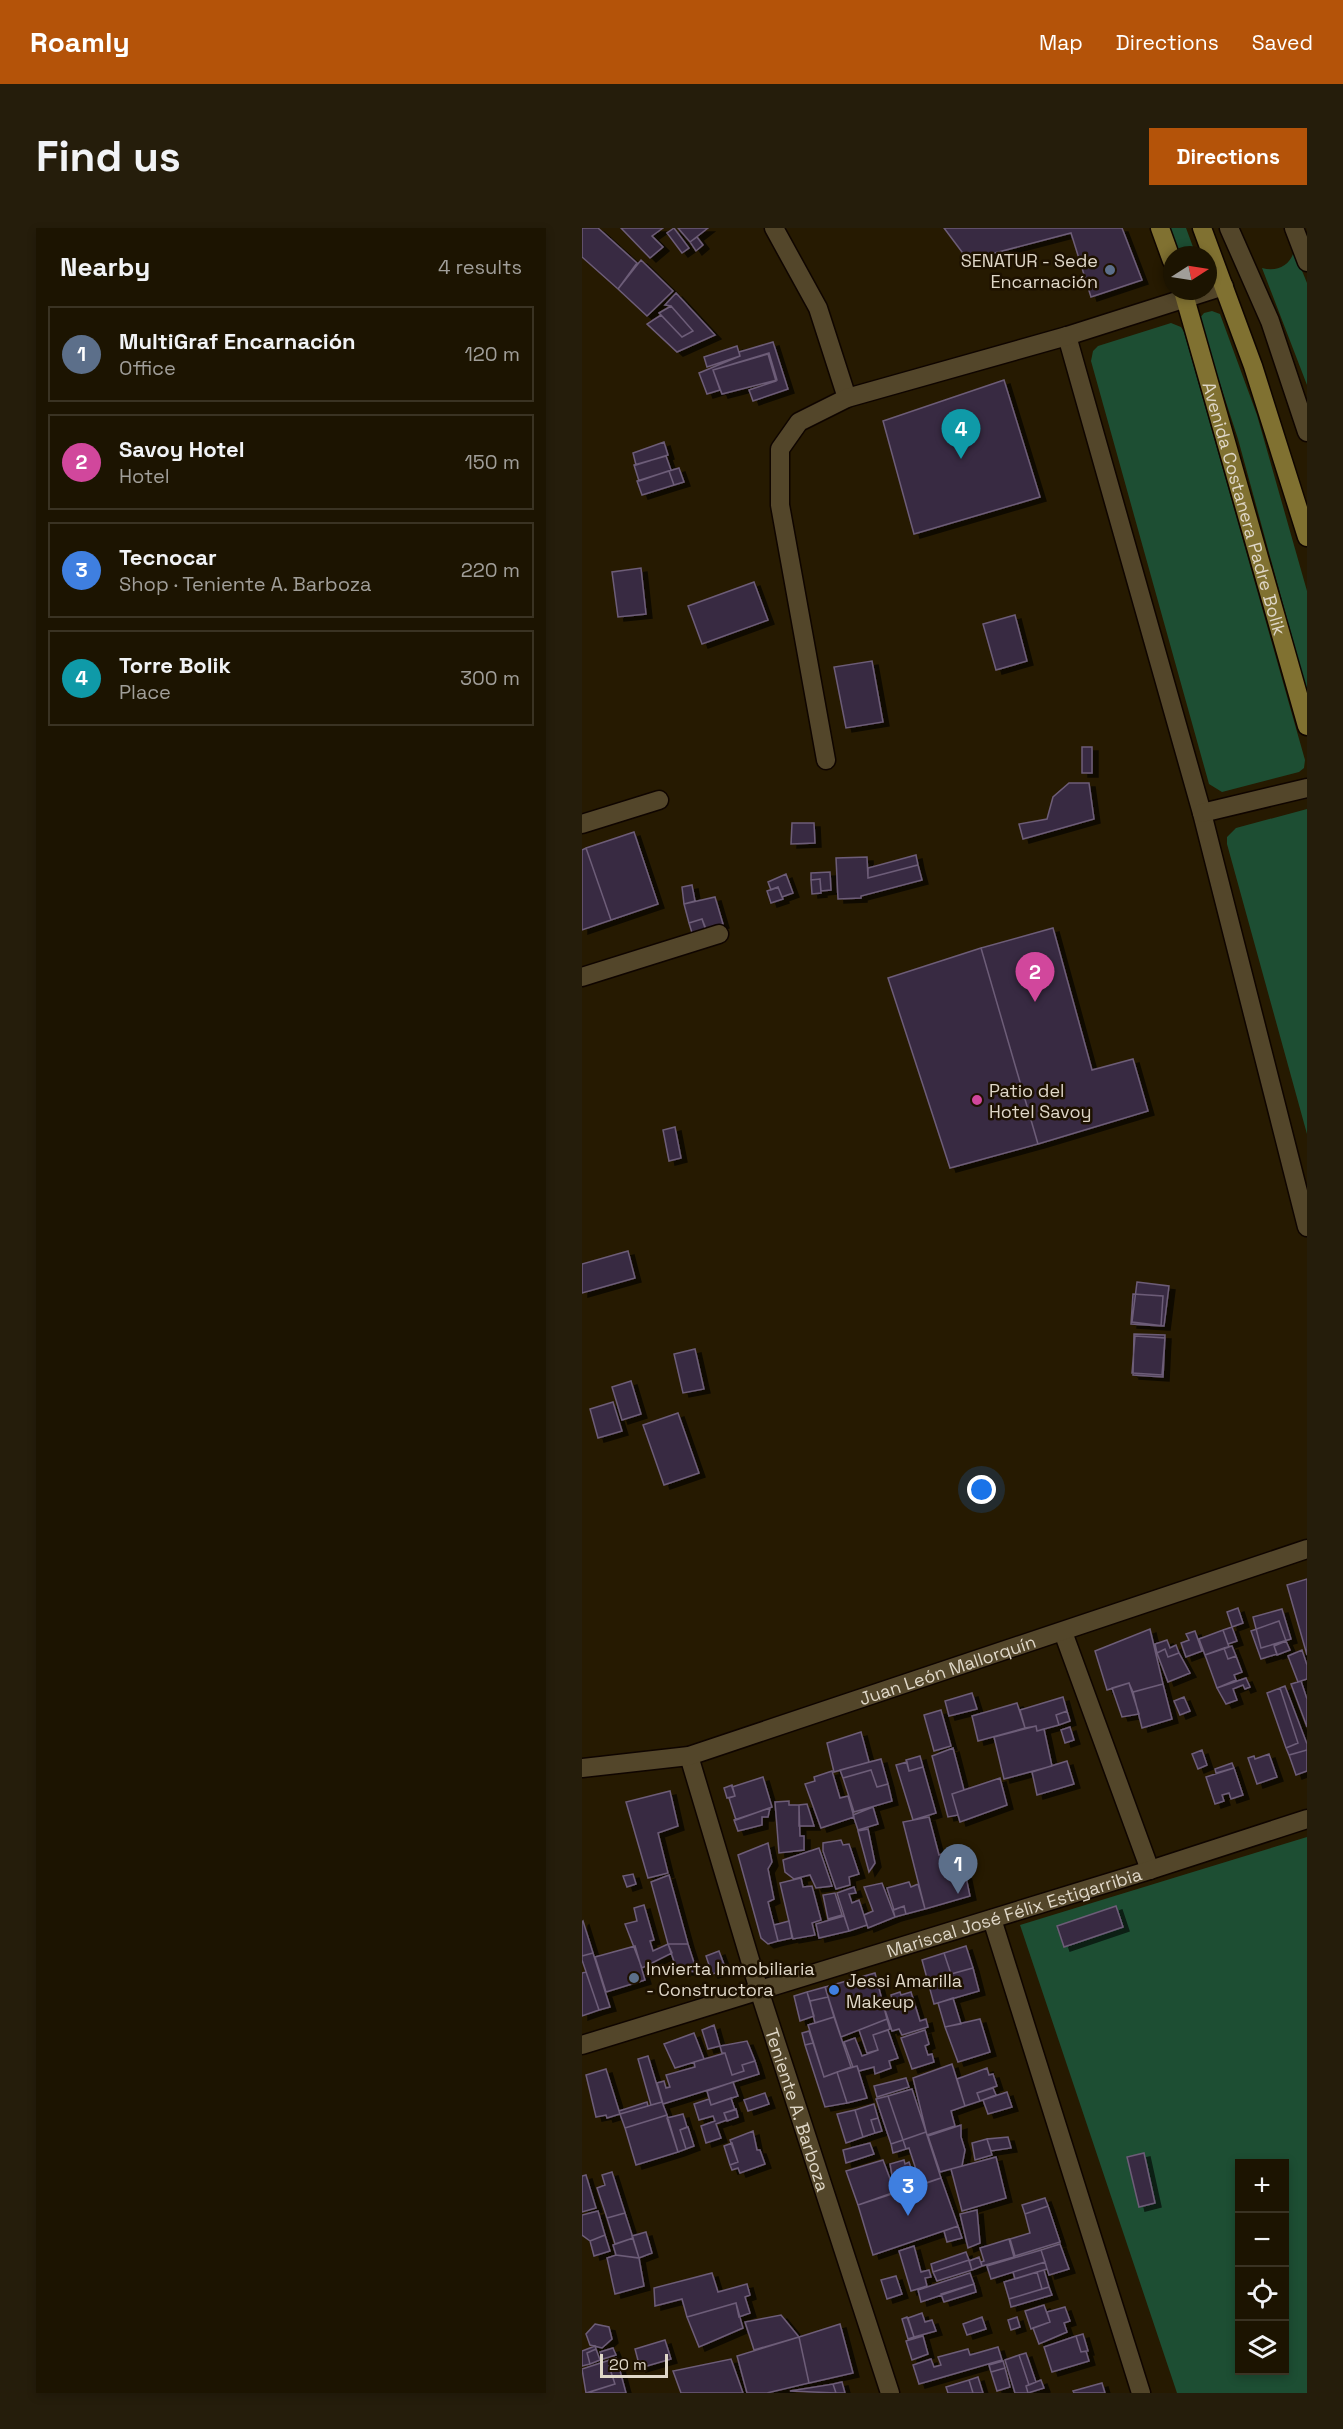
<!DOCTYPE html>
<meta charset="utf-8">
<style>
:root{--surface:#1c1401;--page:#251d0b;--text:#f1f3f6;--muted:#a09e99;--line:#3a3323;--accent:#b45309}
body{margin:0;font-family:"Space Grotesk",sans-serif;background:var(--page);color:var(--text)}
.controls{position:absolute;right:18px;bottom:18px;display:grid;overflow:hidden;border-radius:0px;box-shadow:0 3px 9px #0003}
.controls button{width:54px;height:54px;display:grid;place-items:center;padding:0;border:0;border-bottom:2px solid var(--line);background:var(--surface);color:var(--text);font:30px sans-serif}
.compass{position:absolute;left:581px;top:18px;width:54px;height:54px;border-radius:50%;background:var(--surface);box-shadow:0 3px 9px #0003;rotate:78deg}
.scale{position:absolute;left:18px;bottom:15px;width:68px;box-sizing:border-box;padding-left:6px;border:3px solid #dfd7c8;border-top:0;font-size:16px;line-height:21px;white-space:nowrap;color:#dfd7c8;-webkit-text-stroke:4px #1d1100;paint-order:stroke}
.you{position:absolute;left:400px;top:1262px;width:21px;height:21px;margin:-15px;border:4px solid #fff;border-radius:50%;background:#1a73e8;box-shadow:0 0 0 9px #1a73e833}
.badge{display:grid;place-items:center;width:39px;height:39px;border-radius:50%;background:var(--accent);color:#fff;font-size:20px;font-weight:700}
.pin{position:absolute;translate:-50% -50px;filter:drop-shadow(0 2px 3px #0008)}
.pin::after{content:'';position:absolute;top:32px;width:21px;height:18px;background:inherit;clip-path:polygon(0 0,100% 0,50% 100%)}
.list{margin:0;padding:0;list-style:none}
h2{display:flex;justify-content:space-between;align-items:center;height:78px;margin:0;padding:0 24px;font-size:26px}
h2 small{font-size:20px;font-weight:400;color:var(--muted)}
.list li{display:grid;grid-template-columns:39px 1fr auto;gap:18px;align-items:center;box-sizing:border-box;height:96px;margin:0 12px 12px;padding:0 12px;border:2px solid var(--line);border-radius:0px}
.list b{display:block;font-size:22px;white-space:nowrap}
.list p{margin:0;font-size:20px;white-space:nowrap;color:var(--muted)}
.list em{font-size:20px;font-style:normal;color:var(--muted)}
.icon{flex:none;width:33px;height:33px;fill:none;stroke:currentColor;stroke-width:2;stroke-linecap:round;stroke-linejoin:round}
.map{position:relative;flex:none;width:725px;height:2165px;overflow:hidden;border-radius:0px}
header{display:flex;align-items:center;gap:36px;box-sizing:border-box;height:84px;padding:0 30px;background:var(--accent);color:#fff}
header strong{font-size:28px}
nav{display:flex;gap:33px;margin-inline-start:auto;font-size:21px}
.intro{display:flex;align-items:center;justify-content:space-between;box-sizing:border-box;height:144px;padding:0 36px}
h1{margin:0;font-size:42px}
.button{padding:15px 27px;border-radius:0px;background:var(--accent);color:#fff;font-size:21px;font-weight:700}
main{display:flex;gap:36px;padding:0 36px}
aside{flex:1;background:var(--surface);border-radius:0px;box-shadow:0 3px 9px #0003}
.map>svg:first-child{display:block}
.green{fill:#1d4e33;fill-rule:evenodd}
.building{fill:#392b43;stroke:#6d5d78;stroke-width:1.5;filter:url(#shadow)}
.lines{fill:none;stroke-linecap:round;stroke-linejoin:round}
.minor-casing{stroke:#0f0500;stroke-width:21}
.major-casing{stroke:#0f0500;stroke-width:21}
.minor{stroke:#53462a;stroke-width:18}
.major{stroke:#807131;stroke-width:18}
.service-dot{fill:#5c6f8a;stroke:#1d1100;stroke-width:2}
.hotel-dot{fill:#d1479c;stroke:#1d1100;stroke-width:2}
.shop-dot{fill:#3f7fe0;stroke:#1d1100;stroke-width:2}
.labels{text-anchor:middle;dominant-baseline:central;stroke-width:5;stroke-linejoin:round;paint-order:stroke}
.poi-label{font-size:18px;fill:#dfd7c8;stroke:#1d1100;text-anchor:start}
.street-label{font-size:18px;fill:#dfd7c8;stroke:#1d1100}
</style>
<header>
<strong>Roamly</strong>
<nav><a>Map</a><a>Directions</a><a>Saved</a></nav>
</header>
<div class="intro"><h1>Find us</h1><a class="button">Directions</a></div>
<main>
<aside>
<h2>Nearby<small>4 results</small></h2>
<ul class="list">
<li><span class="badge" style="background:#5c6f8a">1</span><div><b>MultiGraf Encarnación</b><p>Office</p></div><em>120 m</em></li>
<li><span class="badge" style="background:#d1479c">2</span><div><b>Savoy Hotel</b><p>Hotel</p></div><em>150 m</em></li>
<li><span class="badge" style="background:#3f7fe0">3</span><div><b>Tecnocar</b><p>Shop · Teniente A. Barboza</p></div><em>220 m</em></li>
<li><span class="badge" style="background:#0f9aa8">4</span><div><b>Torre Bolik</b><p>Place</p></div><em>300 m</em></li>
</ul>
</aside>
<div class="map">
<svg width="725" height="2165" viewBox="0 0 725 2165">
<defs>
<filter id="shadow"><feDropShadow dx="6" dy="4" stdDeviation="0" flood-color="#0009"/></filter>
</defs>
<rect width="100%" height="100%" fill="#261a01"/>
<!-- green -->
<path class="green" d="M584 0H604L614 27H593Z
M712 23 725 55V157L680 40C695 44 708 38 712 23Z
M630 83 638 86 675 187 725 363V464L656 211 617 91 622 85Z
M589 95 599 99 602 104 723 532 722 540 717 544 640 564 627 556 509 133 511 123 516 118Z
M725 581V906L645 616V609L654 600Z
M725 1609V2165H595L438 1697ZM658 1936H702V2142H658Z"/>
<!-- building -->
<path class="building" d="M0 0H16L55 35 36 61 0 29Z
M39 0H81L70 8 81 19 68 30Z
M92 0 107 20 100 25 85 5Z
M96 0H126L108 14Z
M362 0H540L560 52 509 69 489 5 386 32Z
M115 9 121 17 114 23 108 14Z
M59 32 91 63 65 88 36 61Z
M94 65 133 107 95 124 65 96 79 87 100 109 111 103 89 78 83 77Z
M89 78 111 103 100 109 77 85Z
M191 114 206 161 171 173 167 162 194 153 186 126 131 142 138 162 125 166 117 145 158 128 157 124Z
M155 118 158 128 125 139 122 129Z
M187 125 195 152 140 166 131 142Z
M422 152 458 269 332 306 301 193Z
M82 214 86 227 54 237 51 225Z
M84 228 89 242 57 253 52 237Z
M97 240 102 254 92 257 87 243Z
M87 243 92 257 60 267 55 253Z
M59 340 64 386 36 389 30 344Z
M172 354 186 392 120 416 106 378Z
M433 387 445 433 414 442 401 396Z
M290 433 301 494 264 500 252 439Z
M500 519H510V545H500Z
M487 555H507L512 591 441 611 437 596 465 591 471 569Z
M210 595H232L233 615 209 616Z
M52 604 76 676 29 692 4 620Z
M4 620 29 692 0 702V622Z
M334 627 336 637 286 650V640Z
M285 629 286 650 336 637 340 652 279 668V670L256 671 254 630Z
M248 644 249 662 239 663 238 651 229 652V645Z
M204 646 211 665 200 669 196 659 189 662 186 654Z
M238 651 239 665 230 666 229 652Z
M110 657 113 673 102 676 100 659Z
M196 659 201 671 189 675 185 663Z
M133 669 141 696 124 701 120 691 107 695 102 676Z
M120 691 124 703 111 708 107 695Z
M471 700 510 842 551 831 566 883 456 916 399 720Z
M399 720 456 916 368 940 306 750Z
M93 899 99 930 87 933 81 902Z
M46 1023 53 1050 0 1065V1036Z
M555 1054 587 1058 582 1098 550 1094Z
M551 1066 581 1068 579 1098 549 1096Z
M552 1106 583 1107 581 1149 551 1147Z
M553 1108 583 1110 580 1147 550 1145Z
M113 1121 122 1161 101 1165 92 1126Z
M49 1153 59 1186 40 1192 30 1159Z
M31 1174 40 1203 16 1210 8 1181Z
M96 1185 117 1245 82 1257 61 1197Z
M725 1351V1427L705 1357Z
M656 1380 661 1395 650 1399 645 1384Z
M700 1381 709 1411 679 1420 671 1389Z
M697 1393 704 1413 692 1418 695 1426 679 1431 669 1403Z
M650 1399 655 1413 646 1416 641 1402Z
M568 1401 581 1456 551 1464 547 1455 525 1462 513 1423Z
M641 1402 647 1419 623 1427 617 1411Z
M613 1403 620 1423 604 1429 599 1415 607 1412 604 1406Z
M585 1412 588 1420 594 1417 597 1425 586 1429 583 1421 575 1425 573 1416Z
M704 1413 708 1422 695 1427 692 1418Z
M650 1418 654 1428 646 1431 642 1420Z
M642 1420 646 1431 654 1428 660 1444 652 1447 654 1452 635 1460 623 1427Z
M583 1421 586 1429 597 1425 608 1445 586 1454 575 1425Z
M720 1422 725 1437V1451L716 1454 706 1428Z
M664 1450 668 1459 663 1461 661 1457 651 1461 655 1472 644 1476 635 1460Z
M719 1453 725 1471V1499L709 1456Z
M547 1455 557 1486 540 1489 530 1460Z
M581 1456 590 1491 560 1500 551 1464Z
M703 1458 725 1516V1522L707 1527 704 1520 716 1515 698 1460Z
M698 1460 716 1515 704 1520 685 1465Z
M390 1465 395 1481 367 1488 363 1473Z
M481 1469 485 1483 474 1487 477 1497 455 1503 454 1498 443 1500 438 1482Z
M602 1469 608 1483 598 1487 592 1473Z
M435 1475 443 1500 396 1513 390 1488Z
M359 1482 369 1518 352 1523 342 1487Z
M485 1483 488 1493 477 1497 474 1487Z
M454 1498 455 1503 462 1501 470 1538 422 1551 412 1509Z
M488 1499 492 1512 483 1515 479 1502Z
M279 1504 287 1534 252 1544 245 1515Z
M371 1520 382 1562 370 1566 376 1587 366 1589 350 1528Z
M620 1522 625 1537 616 1541 610 1526Z
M725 1522V1543L714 1547 707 1527Z
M687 1526 695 1549 675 1556 666 1530 672 1528 673 1531Z
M338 1528 341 1539 327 1543 324 1532Z
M299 1531 306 1556 295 1559 289 1542 261 1550 258 1542Z
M485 1533 492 1556 455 1567 450 1544Z
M325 1534 327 1543 341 1539 354 1585 331 1592 314 1537Z
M650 1535 652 1540 634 1545 633 1541Z
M652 1540 661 1567 649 1571 647 1565 640 1567 642 1573 633 1576 624 1549Z
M289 1542 295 1559 306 1556 310 1573 272 1584 261 1550Z
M250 1543 258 1570 266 1568 272 1589 239 1600 223 1556 233 1553 232 1549Z
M181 1549 190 1579 154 1592 147 1570 153 1568 150 1559Z
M418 1550 425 1577 378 1594 370 1566Z
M150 1557 153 1568 145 1570 142 1560Z
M88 1563 96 1598 76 1605 86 1645 66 1650 44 1574Z
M207 1573V1577H217L218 1608H222V1622L197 1625 193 1574Z
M225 1576 232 1598H217V1577Z
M291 1579 296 1596 276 1602 271 1587Z
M188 1580 186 1589H180V1597L156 1603 152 1592Z
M347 1589 357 1627 378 1621 388 1668 343 1681 321 1594Z
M286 1601 293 1635 287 1644 276 1603Z
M259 1612 261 1617 267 1616 277 1646 267 1649 268 1657 254 1661 241 1623V1615Z
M186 1615 190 1634 186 1641 192 1671 186 1674 196 1713 186 1716 179 1710 156 1627Z
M237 1620 250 1658 234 1660 228 1647 212 1651 203 1644 201 1632Z
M51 1646 54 1656 45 1659 41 1648Z
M87 1647 106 1716H86L69 1654Z
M219 1650 221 1659 230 1658 239 1692 230 1695 233 1707 211 1711 198 1655Z
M327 1654 329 1659 336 1656 343 1681 324 1686 322 1678 312 1682 305 1660Z
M300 1655 313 1689 286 1700 282 1687 291 1683 282 1659Z
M272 1659 274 1665 267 1666 270 1675 277 1672 285 1697 267 1703 255 1665Z
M253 1665 260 1687 246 1691 241 1667Z
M62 1677 72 1712 68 1713 71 1723 86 1716 90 1725 60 1740 43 1696 55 1693 52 1680Z
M322 1678 324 1686 313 1689 311 1682Z
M534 1678 541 1699 482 1719 475 1698Z
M262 1688 267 1703 237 1710 234 1696Z
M1 1693 11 1725 0 1728V1694Z
M207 1693 210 1710 196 1713 192 1697Z
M86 1716H106L115 1744 95 1742Z
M53 1718 63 1752 24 1764 13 1729Z
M384 1718 391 1740 369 1746 362 1725Z
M137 1723 144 1742 130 1746 124 1728Z
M11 1725 28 1779 17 1782 0 1732V1728Z
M362 1725 369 1746 391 1740 397 1763 352 1776 340 1732Z
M4 1744 17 1782 0 1788V1745Z
M293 1745 305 1791 259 1809 243 1759Z
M243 1759 246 1769 228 1773 225 1764Z
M225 1764 232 1788 218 1793 212 1768Z
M318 1764 319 1767 329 1764 338 1793 344 1791 346 1799 320 1807 317 1801 310 1803 300 1773 310 1771 309 1767Z
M246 1769 252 1789 233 1795 228 1773Z
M371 1770 379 1796 363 1799 356 1775Z
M252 1789 269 1839 242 1849 226 1797Z
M305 1791 308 1801 291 1807 296 1822 285 1825 277 1802Z
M398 1791 408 1824 376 1834 363 1799Z
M132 1797 138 1818 126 1821 120 1802Z
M306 1802 316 1830 307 1833 309 1840 293 1846 292 1839 277 1843 275 1838 271 1839 262 1814 273 1810 280 1828 296 1822 291 1807Z
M343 1802 347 1816 343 1818 346 1827 350 1826 352 1834 330 1841 319 1810Z
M227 1803 231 1815 223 1817 220 1805Z
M112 1805 122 1831 93 1840 82 1816Z
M165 1813 173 1833 160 1837 162 1843 150 1847 143 1825H140L138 1818Z
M231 1815 242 1849 255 1844 265 1875 243 1879 223 1817Z
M143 1825 150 1847 162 1843 160 1837 173 1833 177 1846 81 1876 75 1855 82 1853 84 1860 88 1859 84 1847 113 1839 112 1834Z
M66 1828 80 1874 69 1877 56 1831Z
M370 1836 383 1878 369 1883 373 1898 345 1907 331 1850Z
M275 1838 285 1870 265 1875 255 1844Z
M405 1840 407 1847 411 1846 415 1858 395 1865 398 1873 383 1878 375 1851Z
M24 1841 38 1886 25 1890 24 1887 14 1889 4 1847Z
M324 1850 327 1859 295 1869 292 1858Z
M151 1854 156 1868 129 1877 125 1863Z
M411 1860 414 1867 398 1873 395 1865Z
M330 1861 344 1904 321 1912 306 1868Z
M425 1864 430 1879 406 1886 401 1872Z
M183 1865 187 1876 166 1883 162 1872Z
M306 1868 321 1912 309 1916 294 1871Z
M149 1870 153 1882 142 1885 145 1892 134 1896 139 1910 124 1915 119 1898 133 1893 131 1888 117 1892 112 1876 127 1871 129 1877Z
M65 1874 66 1878 38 1886 37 1883Z
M80 1874 85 1887 43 1900 38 1886Z
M292 1876 296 1890 289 1892 293 1905 281 1909 273 1882Z
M154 1881 156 1889 145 1893 142 1885Z
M273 1882 281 1909 264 1915 255 1886Z
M101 1886 105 1899 98 1902 104 1921 96 1924 85 1890Z
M85 1887 96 1924 54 1937 43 1900Z
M296 1890 300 1903 293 1905 289 1892Z
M379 1897V1909L383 1922 380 1938 358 1944 346 1908Z
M106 1899 112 1918 104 1921 98 1902Z
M171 1903 175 1922H178L183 1936 158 1945 156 1940 150 1942 148 1937 156 1934 148 1912Z
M344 1904 359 1950 339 1957 327 1920 324 1921 321 1912Z
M426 1909 429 1920 409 1923 405 1911Z
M405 1911 410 1927 393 1932 390 1915Z
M321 1912 324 1921 311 1925 309 1916Z
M150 1915 156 1934 148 1937 142 1918Z
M288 1915 292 1926 264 1935 261 1922Z
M562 1925 573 1975 557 1979 545 1929Z
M414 1929 424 1970 380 1983 369 1941Z
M301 1932 313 1964 276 1977 264 1943Z
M322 1932 323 1936 327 1934 329 1940 326 1941 332 1959 313 1964 308 1936Z
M30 1944 43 1985 25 1990 15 1960 23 1957 20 1947Z
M4 1947 14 1980 0 1984V1948Z
M359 1950 376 1998 291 2027 276 1977Z
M463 1970 466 1978 443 1986 440 1977Z
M466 1978 478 2014 433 2028 428 2011 448 2005 443 1986Z
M395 1982 398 2015 386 2020 378 1986Z
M16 1983 23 2007 8 2013 0 2007V1987Z
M43 1985 51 2010 33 2016 25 1990Z
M376 1998 380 2010 365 2014 362 2003Z
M64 2004 70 2025 57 2030 50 2008Z
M23 2007 28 2023 12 2028 8 2013Z
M51 2010 57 2030 34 2027 31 2017Z
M427 2011 432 2029 400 2038 399 2034 402 2033 398 2020Z
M478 2016 487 2041 467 2047 459 2022Z
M332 2018 339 2044 347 2042 349 2049 343 2050 345 2058 329 2063 317 2023Z
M459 2022 463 2034 409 2051 405 2038Z
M384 2024 387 2032 351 2044 349 2036Z
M34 2027 57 2030 62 2058 33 2066 25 2030Z
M397 2029 400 2038 390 2042 387 2033Z
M387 2032 390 2042 355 2053 351 2044Z
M463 2034 465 2041 433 2051 431 2044Z
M462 2042 467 2059 460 2061 455 2044Z
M455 2044 460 2061 427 2071 422 2054Z
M130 2045 136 2064 165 2056 168 2067 163 2069 168 2085 157 2089 154 2075 105 2089 100 2071 73 2078 72 2060Z
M388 2045 392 2056 339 2074 336 2062Z
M314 2048 320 2066 305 2071 299 2052Z
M392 2056 394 2064 362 2074 359 2066Z
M467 2059 470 2067 429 2079 427 2071Z
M154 2075 161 2100 117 2119 105 2089Z
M462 2077 468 2094 449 2101 443 2083Z
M483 2079 488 2093 482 2095 485 2104 457 2116 451 2100 468 2094 465 2084Z
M340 2085 343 2094 350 2092 354 2103 332 2109 326 2090Z
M199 2087 217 2109 172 2122 163 2094Z
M325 2089 332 2109 326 2111 320 2091Z
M400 2089 404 2101 385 2107 381 2096Z
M435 2089 438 2099 429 2102 426 2092Z
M13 2096 27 2099 30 2111 20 2120 8 2117 4 2106Z
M258 2096 271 2145 227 2155 217 2109Z
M501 2106 506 2123 499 2124 494 2108Z
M341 2108 346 2126 330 2132 324 2113Z
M494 2108 499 2124 504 2123 507 2133 470 2144 462 2119Z
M217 2109 227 2155 185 2165H165L155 2128Z
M83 2112 89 2131 58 2140 53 2121Z
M13 2118 14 2121 5 2125 8 2136 0 2138V2123Z
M416 2119 420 2132 337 2156 331 2137 349 2131 352 2139 359 2137 356 2129 386 2121 388 2127Z
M31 2120 34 2127 21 2131 18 2124Z
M14 2121 18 2132 8 2136 5 2125Z
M444 2125 454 2154 447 2157 437 2127Z
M437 2127 447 2157 444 2158 446 2165H433L423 2132Z
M34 2130 37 2139 28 2141 33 2156 4 2165 0 2141Z
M149 2131 161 2165H99L91 2143Z
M421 2133 423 2140 409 2144 407 2137Z
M37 2139 44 2165H5L33 2156 28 2141Z
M423 2140 428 2159 415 2163 409 2144Z
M396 2149 401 2165H391L387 2152Z
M387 2152 391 2165H366L364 2159Z
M459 2152 462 2160 446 2165 444 2158Z
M260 2154 263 2165H254L251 2156Z
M520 2155 523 2165H492L491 2163Z
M251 2156 254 2165 208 2163Z"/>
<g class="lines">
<defs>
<g id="minor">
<path d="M192 0 236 80 265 170"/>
<path d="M647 0 688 93 725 204"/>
<path d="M712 0 725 34"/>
<path d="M485 108 620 585 725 999"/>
<path d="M244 532 198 277V221L217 194 265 170 485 108 642 58"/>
<path d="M620 585 725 560"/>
<path d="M0 596 77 572"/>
<path d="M0 749 137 706"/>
<path d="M481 1404 568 1642"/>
<path id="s1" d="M107 1528 177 1762 308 2165"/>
<path id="s2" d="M0 1540 107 1528 725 1321"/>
<path d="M410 1691 559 2165"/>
<path id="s3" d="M0 1817 568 1642 725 1591"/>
</g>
<g id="major">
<path d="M578 0 590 33"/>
<path d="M620 0 671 138 725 309"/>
<path id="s4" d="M601 63 725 498"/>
</g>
</defs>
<!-- minor casing -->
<use href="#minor" class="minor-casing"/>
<!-- major casing -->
<use href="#major" class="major-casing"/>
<!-- minor -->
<use href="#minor" class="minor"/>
<!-- major -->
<use href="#major" class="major"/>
</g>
<!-- markers -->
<g class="service-dot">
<circle cx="528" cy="42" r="6"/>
<circle cx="52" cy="1750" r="6"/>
</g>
<circle class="hotel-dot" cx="395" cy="872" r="6"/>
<circle class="shop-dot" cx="252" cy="1762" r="6"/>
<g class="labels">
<!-- poi labels -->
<g class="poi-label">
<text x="516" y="32" text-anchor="end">SENATUR - Sede<tspan x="516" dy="21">Encarnación</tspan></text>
<text x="407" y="862">Patio del<tspan x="407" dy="21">Hotel Savoy</tspan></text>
<text x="64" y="1740">Invierta Inmobiliaria<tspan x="64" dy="21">- Constructora</tspan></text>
<text x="264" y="1752">Jessi Amarilla<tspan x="264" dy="21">Makeup</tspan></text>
</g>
<!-- street labels -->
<g class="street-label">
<text stroke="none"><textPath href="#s4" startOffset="226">Avenida Costanera Padre Bolik</textPath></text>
<text stroke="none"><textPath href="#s2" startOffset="380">Juan León Mallorquín</textPath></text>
<text stroke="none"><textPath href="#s3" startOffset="452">Mariscal José Félix Estigarribia</textPath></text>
<text stroke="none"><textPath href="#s1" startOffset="370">Teniente A. Barboza</textPath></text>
</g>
</g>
</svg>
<div class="controls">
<button>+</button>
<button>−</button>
<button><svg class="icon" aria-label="locate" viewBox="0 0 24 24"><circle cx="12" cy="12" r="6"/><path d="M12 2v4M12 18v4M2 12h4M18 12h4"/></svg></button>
<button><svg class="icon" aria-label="layers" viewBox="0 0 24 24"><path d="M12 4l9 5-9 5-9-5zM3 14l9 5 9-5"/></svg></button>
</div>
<svg class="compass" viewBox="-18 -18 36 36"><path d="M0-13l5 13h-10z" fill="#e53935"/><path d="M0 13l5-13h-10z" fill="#a09e99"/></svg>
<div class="scale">20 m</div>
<div class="you"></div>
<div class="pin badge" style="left:376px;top:1666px;background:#5c6f8a">1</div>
<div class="pin badge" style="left:453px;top:774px;background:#d1479c">2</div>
<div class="pin badge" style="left:326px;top:1988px;background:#3f7fe0">3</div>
<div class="pin badge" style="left:379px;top:231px;background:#0f9aa8">4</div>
</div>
</main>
